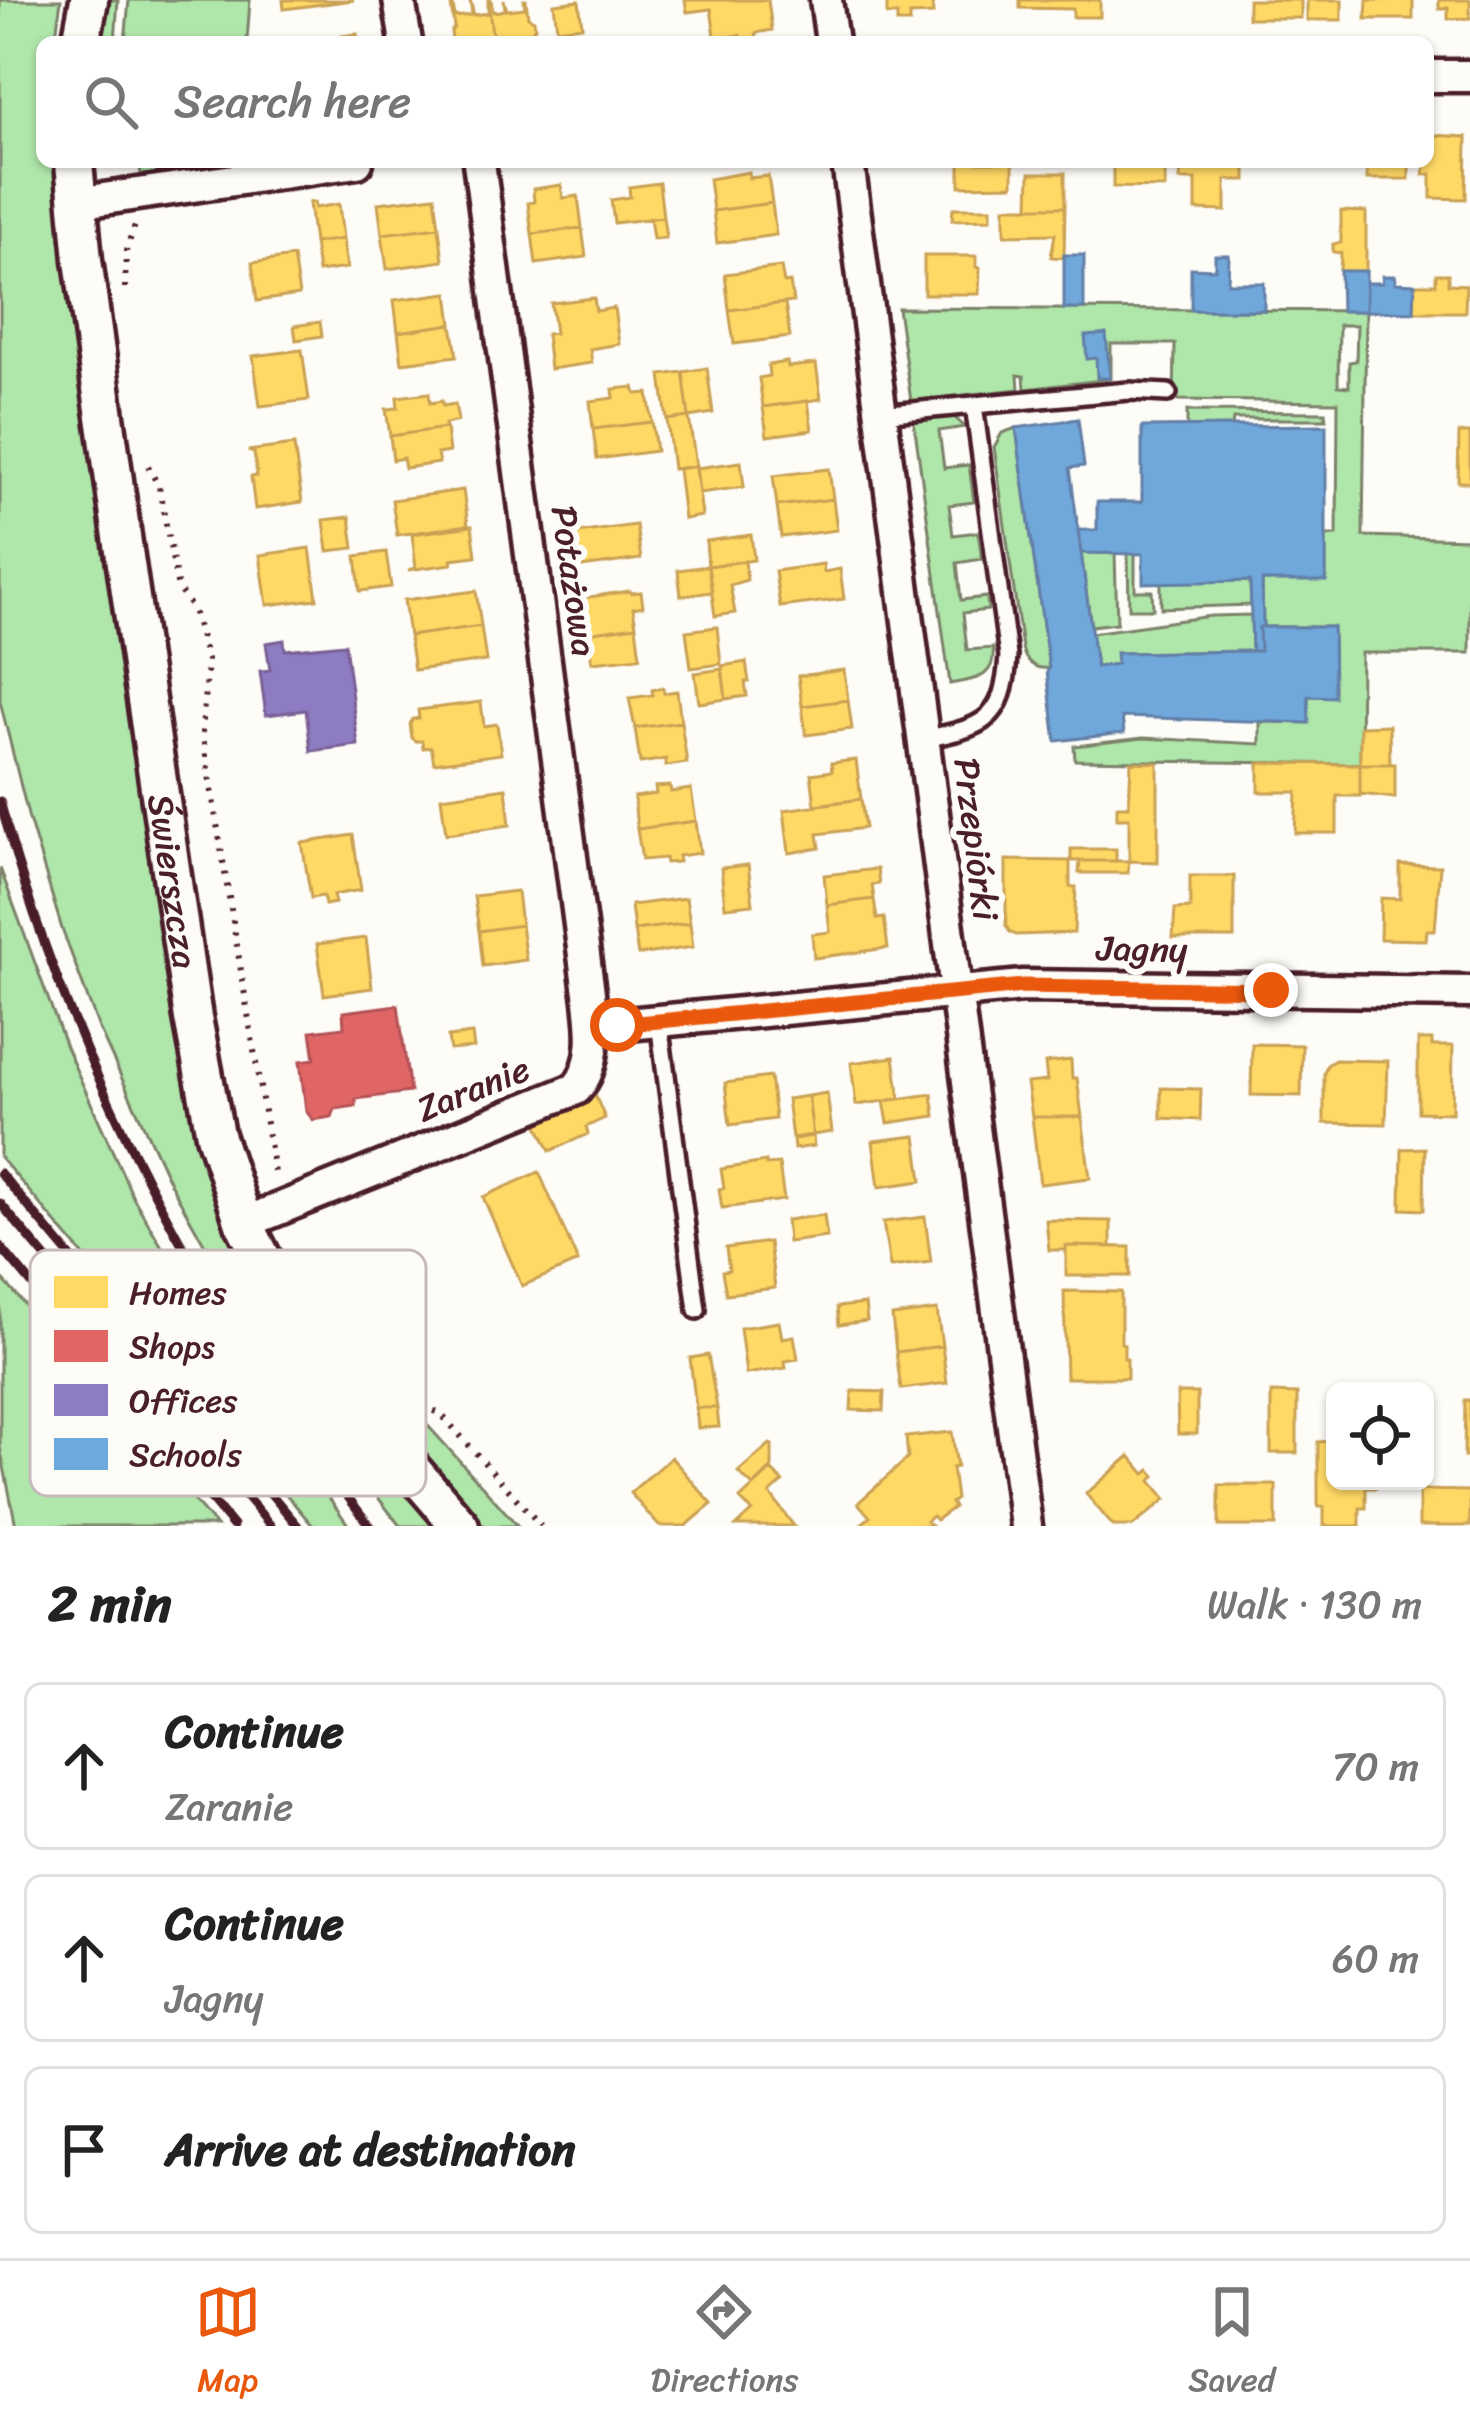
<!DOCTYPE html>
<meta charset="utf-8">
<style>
:root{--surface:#fff;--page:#f2f2f2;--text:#222;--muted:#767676;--line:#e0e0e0;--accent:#ea580c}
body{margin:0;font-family:Sriracha,sans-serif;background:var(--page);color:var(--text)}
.controls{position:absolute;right:36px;bottom:36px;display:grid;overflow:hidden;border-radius:18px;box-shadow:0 3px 9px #0004}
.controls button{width:108px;height:108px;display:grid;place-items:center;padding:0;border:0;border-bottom:3px solid var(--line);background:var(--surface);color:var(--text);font:60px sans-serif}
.stop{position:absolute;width:36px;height:36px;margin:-27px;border:9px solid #ea580c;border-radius:50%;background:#fff}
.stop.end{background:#ea580c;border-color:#fff;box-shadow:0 3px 12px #0008}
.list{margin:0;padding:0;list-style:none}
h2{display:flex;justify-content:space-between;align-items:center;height:156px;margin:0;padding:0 48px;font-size:51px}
h2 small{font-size:39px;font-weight:400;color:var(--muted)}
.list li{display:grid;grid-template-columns:78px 1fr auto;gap:36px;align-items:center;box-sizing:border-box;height:168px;margin:0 24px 24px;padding:0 24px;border:3px solid var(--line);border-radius:18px}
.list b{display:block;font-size:45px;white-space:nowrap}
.list p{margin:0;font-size:39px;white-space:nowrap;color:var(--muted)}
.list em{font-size:39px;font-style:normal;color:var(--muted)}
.icon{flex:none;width:66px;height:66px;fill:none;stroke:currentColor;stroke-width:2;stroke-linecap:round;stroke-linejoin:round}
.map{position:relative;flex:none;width:1470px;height:1526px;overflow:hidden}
.search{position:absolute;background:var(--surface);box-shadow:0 3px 9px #0004;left:36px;right:36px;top:36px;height:132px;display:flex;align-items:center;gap:30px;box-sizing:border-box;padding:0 42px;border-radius:18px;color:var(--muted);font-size:45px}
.sheet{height:732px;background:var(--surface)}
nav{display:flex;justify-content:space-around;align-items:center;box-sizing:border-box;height:168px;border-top:3px solid var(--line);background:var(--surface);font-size:33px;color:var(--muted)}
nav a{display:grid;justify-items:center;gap:6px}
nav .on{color:var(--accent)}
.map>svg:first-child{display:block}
.green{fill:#afe6a9;stroke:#7c826a;stroke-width:3;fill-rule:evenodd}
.homes{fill:#ffd966;stroke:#c9a154;stroke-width:3}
.shops{fill:#e06666;stroke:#b35154;stroke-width:3}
.offices{fill:#8e7cc3;stroke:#7a6095;stroke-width:3}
.schools{fill:#6fa8dc;stroke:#647fa7;stroke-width:3}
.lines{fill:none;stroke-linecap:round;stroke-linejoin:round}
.service-casing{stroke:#4a1f2b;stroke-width:24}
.minor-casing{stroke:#4a1f2b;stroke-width:39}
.tertiary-casing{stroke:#4a1f2b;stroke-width:45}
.path{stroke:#4a1f2b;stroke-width:6;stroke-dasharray:3 9;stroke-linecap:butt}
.service{stroke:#fdfcf7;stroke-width:15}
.minor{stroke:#fdfcf7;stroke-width:30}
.tertiary{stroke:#fdfcf7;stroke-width:36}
.rail{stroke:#4a1f2b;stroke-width:9}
.route{stroke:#ea580c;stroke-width:15}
.labels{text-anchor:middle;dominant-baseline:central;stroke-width:12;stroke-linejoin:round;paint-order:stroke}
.street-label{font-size:36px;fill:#4a1f2b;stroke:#fdfcf7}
.key{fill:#fdfcf7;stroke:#c7baba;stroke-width:3}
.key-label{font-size:33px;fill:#4a1f2b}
</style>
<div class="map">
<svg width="1470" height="1526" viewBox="0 0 1470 1526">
<rect width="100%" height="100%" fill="#fdfcf7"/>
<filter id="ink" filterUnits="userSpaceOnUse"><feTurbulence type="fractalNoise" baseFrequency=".00833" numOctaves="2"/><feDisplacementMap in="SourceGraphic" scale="24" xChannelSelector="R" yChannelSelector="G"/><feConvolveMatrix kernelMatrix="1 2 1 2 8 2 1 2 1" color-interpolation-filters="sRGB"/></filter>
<g filter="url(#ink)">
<!-- green -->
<path class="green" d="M0 0H61L55 42H42V162H54L69 301 173 1024 200 1151 242 1263 295 1359 364 1449 434 1526H400L305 1403 248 1322 170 1183 100 1031 62 929 29 819 0 701Z
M108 0H118L115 42H100Z
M129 0H250L247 42H125Z
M131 162H242L142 181 140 168Z
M898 308 1366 311 1363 536 1470 539V653H1361L1360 764 1075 760 1074 746 1143 738 1260 744V722L1308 723V696H1334L1333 627H1263L1262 581 1326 580V536L1337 535 1338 402 1174 400 1175 344H1111V379L1025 389 1024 376 1018 375 1019 389 911 401ZM1339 325H1357L1356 361 1349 362V387L1338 386Z
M1187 411 1325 412 1326 419H1233L1232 426 1187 427Z
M953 416 965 427 939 431 944 468 969 465 974 502 949 505 953 535 978 532 982 559 957 563 961 600 987 597 988 610 963 613 967 650 993 648C996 679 975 679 950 684L914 422Z
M1016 428 1049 668C1035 670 1025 662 1022 648L994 447 1002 433Z
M1081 553H1115L1117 623 1091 626Z
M1128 553 1135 554V591H1152L1153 609H1129Z
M1250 581 1251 605 1161 608V582Z
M1251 615 1252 651 1117 653V664L1096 667 1091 633 1211 616Z
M0 868 66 1047 134 1199 213 1334 349 1526H313L0 1157Z
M0 1276 216 1526H16L0 1447Z
M378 1396 390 1405 414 1410 518 1526H484L375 1404Z"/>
<!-- homes -->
<path class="homes" d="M283 0H354L284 9Z
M470 0 474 15 488 13V0L493 42H455L452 40 451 32 454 27 451 5H453L455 17 472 15Z
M488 0H491L493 12 505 10 504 0 507 10 525 8 524 0H526L528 17 534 20 535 27 530 33 531 42H493Z
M685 0H768L772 30 756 33 757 40 747 42H740V35L709 40 708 37 715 36 711 9 687 12Z
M887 0H932L933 14 910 15V23H897V15H887Z
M1020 0H1100V17H1073V9L1020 8Z
M1248 0H1301V18H1248Z
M1307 0H1342V20H1307Z
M1367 0H1413V19H1366Z
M1439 0H1470V18L1448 19V8H1439Z
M579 1 582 26 557 29 554 4Z
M357 34 359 42H326L325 38Z
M1432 135 1467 137 1466 199 1431 198V174L1424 175 1425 162H1428V152L1431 153Z
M960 162H1013V185L960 186Z
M1113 162H1165V188L1113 187Z
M1181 162H1246V180H1226V211L1196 210V180H1180Z
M1367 162H1409V179H1367Z
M749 172V178L768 176 772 203 713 211 709 179Z
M1030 173H1065V207H1029Z
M659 183 663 217 614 223 611 200 630 197 629 187Z
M561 185 563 198 578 196 582 228 532 234 528 203 534 202 533 189Z
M435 196 439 227 382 234 378 203Z
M314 202 315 208 339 204 343 239 314 243 309 203Z
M772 203 776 235 717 243 713 211Z
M1005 207H1065L1064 258 1051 257 1055 234 1005 235Z
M953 208H991V219L952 220Z
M1341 211 1366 212V271H1340L1341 253 1333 252V244L1341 243Z
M663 217 666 238 653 239 650 218Z
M439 227 443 261 387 269 382 234Z
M582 228 586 257 536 264 532 234Z
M343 239 347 268 318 272 314 243Z
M924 256H976V267L980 268 979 294H924Z
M293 257 299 295 257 301 252 263Z
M781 267 784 283 790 282 793 302 729 310 725 274Z
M1436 274H1448V284L1466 285 1465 312H1414L1415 284H1436Z
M448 293 452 324 398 332 394 300Z
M594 298 596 311 614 308 619 344 590 349 592 363 550 369 546 334 555 333 551 303Z
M785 303 790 337 734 344 729 310Z
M320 322 322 336 296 340 294 326Z
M452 324 457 356 402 363 398 332Z
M302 350 309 400 260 406 253 356Z
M787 362 788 367 816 364 821 399 763 407 759 378 769 376 768 365Z
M707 368 713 413 689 417 683 372Z
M683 372 689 417 667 420 661 375Z
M634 387 636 394 648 393 652 422 593 429 590 401 614 398 613 389Z
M429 393 430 403 442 401 443 406 455 404 458 421 445 424 446 428 390 436 386 409 398 408 397 397Z
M808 401 812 430 767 436 763 407Z
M689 417 696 466 673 469 667 420Z
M652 422 656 451 597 459 593 429Z
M446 428 449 452 437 454 439 463 405 468 403 458 393 460 390 436Z
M1459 433H1470V482H1458Z
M294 445 302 502 255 509 251 477 257 476 254 453 248 451Z
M741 462 744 487 699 493 696 468Z
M696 466 702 516 684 519 678 469Z
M829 469 833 499 777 506 773 476Z
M463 490 468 525 397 535 392 500Z
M833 499 837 530 781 537 777 506Z
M350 517 354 548 328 551 324 520Z
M636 525 641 559 581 567 577 533Z
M472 526 476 556 451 559 452 564 408 570 416 568 412 534Z
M751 535 754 560 708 566 706 541Z
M310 548 317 599 267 605 260 555Z
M386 552 391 587 360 591 356 556Z
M745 561 747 580 730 585 735 613 715 616 708 566Z
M823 564 824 572 840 569 844 599 780 607 775 571Z
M708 566 712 592 681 596 678 570Z
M476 591 481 626 409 636 404 600Z
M630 591 631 593 641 592 643 606 633 608 636 626 587 633 582 598Z
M481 626 486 661 414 670 409 636Z
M636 626 640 657 592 662 587 633Z
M717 627 721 664 691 668 686 631Z
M746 662 749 682H745L747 696 726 699 722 666Z
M722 669 726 699 699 703 695 673Z
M844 670 848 700 802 706 798 676Z
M663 688 664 693 677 691 681 722 635 728 629 698 653 695 652 690Z
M848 700 852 729 806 735 802 706Z
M481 702 484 726 497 724 501 754 434 763 431 747 423 748 422 741H416L412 738 410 724 413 719 419 718 418 710Z
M681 722 687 763 666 766V759L640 763 635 728Z
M1389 725 1390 764H1360V726Z
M856 760 861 799 815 805 811 774 832 771 831 763Z
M1131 762 1158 763V862L1129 861V818H1117V806H1129Z
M1259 763 1360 764V796H1337V833H1295L1297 792H1259Z
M1360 764H1395V798L1360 794Z
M670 786 671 792 691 789 696 821 637 829 634 797 656 794 655 787Z
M506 788 510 825 446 834 441 797Z
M861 799 865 828 818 834 820 848 789 853 784 810Z
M696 821 700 853 678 856 679 862 666 863 665 858 642 860 637 829Z
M353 835 361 890 333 895 335 903 325 905 323 896 311 898 302 843Z
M1071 849H1116V861H1071Z
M1006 860 1070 861V887H1076L1074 933 1016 935 1010 932 1006 926Z
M1080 861H1129L1128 873H1079Z
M748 865 753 904 725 907 721 868Z
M1400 865 1440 866 1435 930H1427L1426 940 1380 939 1381 898 1400 899Z
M877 869 879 884 872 885 874 899 827 905 824 875Z
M1190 876H1234V938H1173L1175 909 1190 908Z
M517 891 521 925 479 931 474 896Z
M686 898 690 923 634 930 631 905Z
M874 899 877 919 884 918 888 948 814 958 812 934 830 932 827 905Z
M690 923 693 947 638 955 634 930Z
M521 925 526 960 483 966 479 931Z
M366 938 372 988 324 995 317 944Z
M472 1034 474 1048 450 1050 448 1037Z
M1418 1040H1432V1046H1453L1452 1113 1418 1112Z
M1252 1044 1302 1045 1301 1096 1251 1095Z
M894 1057 900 1099 856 1105 851 1063Z
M1071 1060 1072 1078H1077L1082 1117H1032L1027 1083 1047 1081 1045 1063Z
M1335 1060 1388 1061 1386 1124 1324 1123V1073L1327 1065Z
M770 1077 775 1119 730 1125 725 1083Z
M1161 1088 1201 1089 1200 1120 1161 1118Z
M827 1093 832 1132 813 1135 808 1096Z
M932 1094 935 1116 888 1123 884 1101Z
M595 1095 605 1118 586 1127 588 1134 550 1151 536 1121Z
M808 1096 813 1135 792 1138 787 1099Z
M1032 1117H1082L1090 1178 1040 1184Z
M813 1136 814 1146 794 1149 793 1139Z
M916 1136 922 1181 879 1187 873 1141Z
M1425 1148 1424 1210 1401 1209 1402 1149Z
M766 1162V1165L779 1164 784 1200 722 1208 719 1189 724 1188 721 1169Z
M539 1172 578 1262 522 1286 483 1197Z
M824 1215 827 1237 788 1242 786 1220Z
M925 1217 931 1262 890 1267 883 1222Z
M1046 1220 1111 1221V1247L1066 1246V1250H1049Z
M769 1242 775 1288 726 1294 722 1271 729 1270 726 1248Z
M1066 1246 1130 1247V1276H1066Z
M1064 1291 1121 1292V1343L1124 1344V1358H1127V1378H1066Z
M865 1304 867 1321 839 1325 837 1307Z
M937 1310 942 1346 896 1352 892 1316Z
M779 1322 782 1338 794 1336 798 1359 785 1361 786 1368 746 1374 740 1328Z
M942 1346 947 1383 901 1389 896 1352Z
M708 1355 717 1408H696L690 1358Z
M852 1391 884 1392 883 1411 851 1410Z
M1177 1393H1197V1434H1178Z
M1271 1393 1297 1394V1453H1271Z
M1465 1400H1470V1457H1464Z
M696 1408H717L719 1427 698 1428Z
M1330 1427H1335V1481H1376V1488H1366V1508H1360V1526H1324V1507H1318V1442L1330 1441Z
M952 1432 957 1467 952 1468 956 1499 951 1503 954 1507 936 1520 932 1516 926 1521 931 1526H859L870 1517 858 1503 908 1458 906 1437Z
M770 1444 772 1445V1468L753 1486 738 1472Z
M1130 1456 1145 1474 1150 1470 1155 1476 1151 1481 1166 1499 1133 1526H1113L1086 1494Z
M671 1457 712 1504 686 1526H659L630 1493Z
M771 1470 783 1482 770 1494 794 1526H736L752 1511 740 1499Z
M1219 1485H1276V1526H1219Z
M1419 1490 1470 1491V1526H1419Z"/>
<!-- shops -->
<path class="shops" d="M398 1005 410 1092 356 1099V1106L335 1109 332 1117 313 1120 306 1111 300 1061 315 1059 311 1031 344 1027 343 1012Z"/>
<!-- offices -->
<path class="offices" d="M284 640 285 650 345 644 358 745 311 751 306 710 266 715 260 671 270 670 266 643Z"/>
<!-- schools -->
<path class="schools" d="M1064 255H1084V309H1064Z
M1215 255H1229L1228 283H1264V310H1191V268L1215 269Z
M1340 271H1366V311H1341Z
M1383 276H1395V283L1415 284 1414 312 1366 311V283H1382Z
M1106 334 1110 378H1097L1096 358 1087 359 1085 336Z
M1078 419 1084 466 1070 468 1096 667 1117 664 1116 653 1260 651 1259 627H1333L1334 697 1308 696 1309 723 1122 717 1124 733 1056 741 1047 672 1049 668 1016 428Z
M1326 425V581H1262L1263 627H1259L1260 651H1252L1250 581 1143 583V554L1081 553 1078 530H1097V502H1142V427Z"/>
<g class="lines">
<defs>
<path id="service" d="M974 405 1129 391 1168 393
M881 414 974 405 1008 656C1004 722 983 727 924 739
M659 1022 697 1310"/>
<path id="minor" d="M399 0 406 42
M826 0 832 42
M1428 76H1470
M848 162 1026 1526
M76 203 357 162
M591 1011 602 1020 617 1025 1023 986 1470 992
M244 1223 576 1089C599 1063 593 1025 589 993L479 162"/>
<g id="tertiary">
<path d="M81 42 89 0"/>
<path id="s1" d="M74 162 83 260 121 530 193 1018 215 1135 244 1223 283 1299 326 1370 460 1526"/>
</g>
</defs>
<!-- service casing -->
<use href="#service" class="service-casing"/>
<!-- minor casing -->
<use href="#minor" class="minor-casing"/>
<!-- tertiary casing -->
<use href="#tertiary" class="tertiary-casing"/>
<!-- path -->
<path class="path" d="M125 288 126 251 135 225
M148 466 159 487 178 589 193 609 207 660 202 732 275 1179
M400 1399 440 1413 541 1526"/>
<!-- service -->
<use href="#service" class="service"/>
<!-- minor -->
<use href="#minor" class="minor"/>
<!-- tertiary -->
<use href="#tertiary" class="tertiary"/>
<!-- rail -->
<path class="rail" d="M0 801C71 1066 201 1310 370 1526
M0 1173 298 1526
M0 1203 271 1526
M0 1246 233 1526"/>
</g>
</g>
<g class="lines" filter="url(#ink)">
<!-- route -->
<path class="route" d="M617 1025 1023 986 1271 990"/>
</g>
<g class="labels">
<!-- street labels -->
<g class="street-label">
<text transform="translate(574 581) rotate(82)">Potażowa</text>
<text transform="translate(976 839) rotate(83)">Przepiórki</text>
<text stroke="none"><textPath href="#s1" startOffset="726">Świerszcza</textPath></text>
<text transform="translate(1142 949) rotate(1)">Jagny</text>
<text transform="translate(473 1089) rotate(-22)">Zaranie</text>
</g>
</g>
<!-- legend -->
<rect x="30" y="1250" width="396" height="246" rx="18" class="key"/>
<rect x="54" y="1276" width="54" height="32" fill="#ffd966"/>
<rect x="54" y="1330" width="54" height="32" fill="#e06666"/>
<rect x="54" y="1384" width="54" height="32" fill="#8e7cc3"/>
<rect x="54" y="1438" width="54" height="32" fill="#6fa8dc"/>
<g class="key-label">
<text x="129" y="1304">Homes</text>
<text x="129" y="1358">Shops</text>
<text x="129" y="1412">Offices</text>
<text x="129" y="1466">Schools</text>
</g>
</svg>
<div class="controls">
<button><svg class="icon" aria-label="locate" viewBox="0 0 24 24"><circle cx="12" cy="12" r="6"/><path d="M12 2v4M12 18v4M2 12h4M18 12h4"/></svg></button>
</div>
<div class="stop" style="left:617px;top:1025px"></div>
<div class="stop end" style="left:1271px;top:990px"></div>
<div class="search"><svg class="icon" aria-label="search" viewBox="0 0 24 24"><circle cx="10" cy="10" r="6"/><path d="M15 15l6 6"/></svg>Search here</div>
</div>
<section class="sheet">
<h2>2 min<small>Walk · 130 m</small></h2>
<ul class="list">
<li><svg class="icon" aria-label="ahead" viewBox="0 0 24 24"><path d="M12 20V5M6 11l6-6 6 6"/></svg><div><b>Continue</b><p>Zaranie</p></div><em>70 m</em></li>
<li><svg class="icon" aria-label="ahead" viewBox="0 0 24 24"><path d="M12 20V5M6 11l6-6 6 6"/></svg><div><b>Continue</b><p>Jagny</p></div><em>60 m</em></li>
<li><svg class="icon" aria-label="arrive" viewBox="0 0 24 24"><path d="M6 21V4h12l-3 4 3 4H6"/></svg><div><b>Arrive at destination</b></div></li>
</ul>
</section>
<nav>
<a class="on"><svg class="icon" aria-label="map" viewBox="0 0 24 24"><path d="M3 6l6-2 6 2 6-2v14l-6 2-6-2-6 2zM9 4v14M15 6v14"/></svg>Map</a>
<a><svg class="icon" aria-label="directions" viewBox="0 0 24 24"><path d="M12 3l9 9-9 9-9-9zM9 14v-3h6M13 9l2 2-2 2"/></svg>Directions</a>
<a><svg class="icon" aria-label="saved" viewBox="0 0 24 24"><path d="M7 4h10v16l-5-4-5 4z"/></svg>Saved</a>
</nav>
